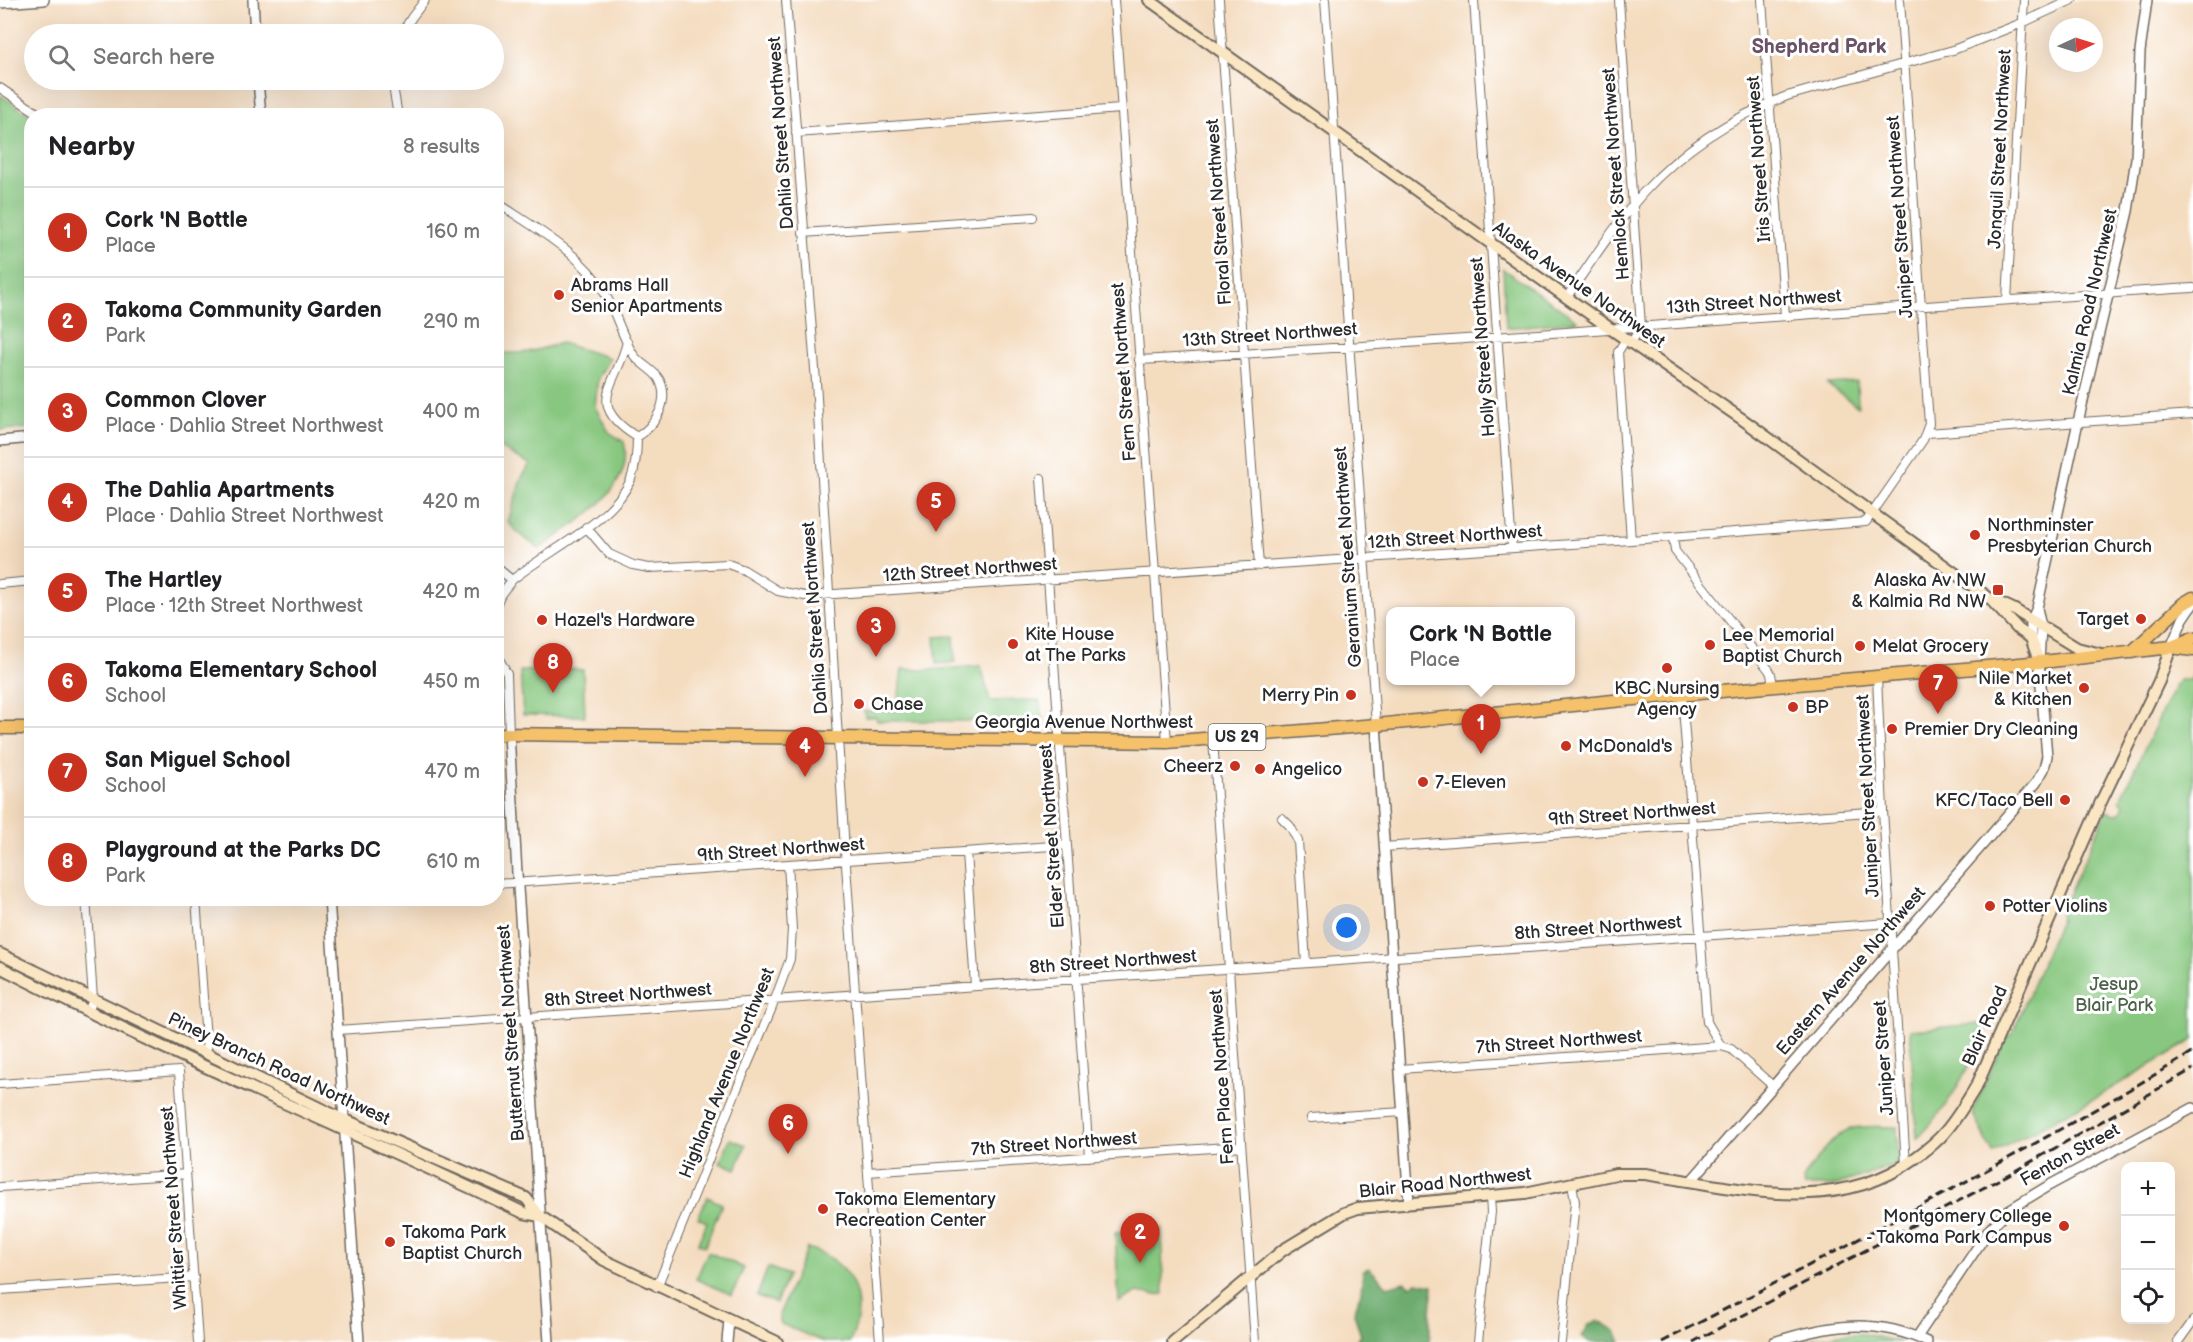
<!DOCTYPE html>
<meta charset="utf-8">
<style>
:root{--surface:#fff;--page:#f6f6f6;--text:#202124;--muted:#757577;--line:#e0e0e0;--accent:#c8321e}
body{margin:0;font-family:"Balsamiq Sans",sans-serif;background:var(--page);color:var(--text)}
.controls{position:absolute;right:18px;bottom:18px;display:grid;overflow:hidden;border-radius:12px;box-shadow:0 6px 24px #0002}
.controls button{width:54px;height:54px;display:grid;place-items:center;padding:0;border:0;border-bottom:2px solid var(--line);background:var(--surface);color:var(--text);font:30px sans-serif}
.compass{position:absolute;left:2049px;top:18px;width:54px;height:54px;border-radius:50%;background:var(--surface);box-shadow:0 6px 24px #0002;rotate:86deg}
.you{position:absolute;left:1347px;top:928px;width:21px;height:21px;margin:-15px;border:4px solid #fff;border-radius:50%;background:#1a73e8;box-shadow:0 0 0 9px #1a73e833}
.badge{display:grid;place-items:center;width:39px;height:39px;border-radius:50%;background:var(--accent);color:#fff;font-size:20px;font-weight:700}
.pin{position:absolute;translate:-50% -50px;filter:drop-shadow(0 2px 3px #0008)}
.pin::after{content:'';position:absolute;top:32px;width:21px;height:18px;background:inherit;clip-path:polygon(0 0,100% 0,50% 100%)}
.popup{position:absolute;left:1386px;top:607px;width:189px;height:78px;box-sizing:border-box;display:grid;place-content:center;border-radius:12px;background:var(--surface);filter:drop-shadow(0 2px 4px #0005);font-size:20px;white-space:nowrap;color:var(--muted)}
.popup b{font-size:22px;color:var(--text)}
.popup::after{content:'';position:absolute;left:50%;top:100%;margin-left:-12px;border:12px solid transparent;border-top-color:var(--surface)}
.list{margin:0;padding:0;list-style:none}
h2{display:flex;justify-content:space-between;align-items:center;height:78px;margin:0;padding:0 24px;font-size:26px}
h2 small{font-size:20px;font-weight:400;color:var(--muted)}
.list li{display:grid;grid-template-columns:39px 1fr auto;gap:18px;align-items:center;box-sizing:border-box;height:90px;padding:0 24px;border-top:2px solid var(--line)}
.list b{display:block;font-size:22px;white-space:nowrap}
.list p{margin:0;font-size:20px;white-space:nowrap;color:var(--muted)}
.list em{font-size:20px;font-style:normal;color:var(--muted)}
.icon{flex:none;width:33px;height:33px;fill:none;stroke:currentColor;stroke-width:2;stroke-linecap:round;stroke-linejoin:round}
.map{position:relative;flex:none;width:2193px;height:1342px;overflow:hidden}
.search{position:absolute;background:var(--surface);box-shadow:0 6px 24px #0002;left:24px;top:24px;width:480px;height:66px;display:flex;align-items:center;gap:15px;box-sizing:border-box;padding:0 21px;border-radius:33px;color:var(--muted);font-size:22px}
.panel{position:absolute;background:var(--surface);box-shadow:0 6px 24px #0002;left:24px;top:108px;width:480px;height:798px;border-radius:24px}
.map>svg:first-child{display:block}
.green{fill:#87c77f;stroke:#597955;stroke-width:1.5}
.forest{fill:#6dac6e;stroke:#4c6c4c;stroke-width:1.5}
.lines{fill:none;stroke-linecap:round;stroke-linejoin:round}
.minor-casing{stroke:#71695f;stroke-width:10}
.tertiary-casing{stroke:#71695f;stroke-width:12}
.secondary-casing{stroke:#71695f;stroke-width:14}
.trunk-casing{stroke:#71695f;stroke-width:15}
.minor{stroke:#fff;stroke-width:8}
.tertiary{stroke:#fff;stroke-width:9}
.secondary{stroke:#fbe6c4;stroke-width:10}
.trunk{stroke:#f5c16b;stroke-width:12}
.rail{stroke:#2b2b2b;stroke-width:3;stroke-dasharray:9 4.5;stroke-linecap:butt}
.poi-dot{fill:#c8321e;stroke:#fff;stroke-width:2}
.labels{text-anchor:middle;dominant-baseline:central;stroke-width:6;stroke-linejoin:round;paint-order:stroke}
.shield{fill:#fff;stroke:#6b6b6b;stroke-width:1.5}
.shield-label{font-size:16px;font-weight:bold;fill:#2b2b2b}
.street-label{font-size:18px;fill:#2b2b2b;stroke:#fff}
.poi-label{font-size:18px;fill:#2b2b2b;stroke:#fff;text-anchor:start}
.park-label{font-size:18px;fill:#4b6248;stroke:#fff}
.neighbourhood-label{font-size:20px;font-weight:bold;fill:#6a5366;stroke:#fff}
</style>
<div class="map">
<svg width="2193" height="1342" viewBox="0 0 2193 1342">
<rect width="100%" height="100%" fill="#fff"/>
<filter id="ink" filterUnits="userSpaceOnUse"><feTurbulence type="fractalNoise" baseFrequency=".0167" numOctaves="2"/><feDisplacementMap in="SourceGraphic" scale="12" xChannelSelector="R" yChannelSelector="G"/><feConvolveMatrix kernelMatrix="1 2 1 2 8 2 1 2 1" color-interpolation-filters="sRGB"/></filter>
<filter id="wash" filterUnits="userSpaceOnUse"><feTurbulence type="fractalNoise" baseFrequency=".008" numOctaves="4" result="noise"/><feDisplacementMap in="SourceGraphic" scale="24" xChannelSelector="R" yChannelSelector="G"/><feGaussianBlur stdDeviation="1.35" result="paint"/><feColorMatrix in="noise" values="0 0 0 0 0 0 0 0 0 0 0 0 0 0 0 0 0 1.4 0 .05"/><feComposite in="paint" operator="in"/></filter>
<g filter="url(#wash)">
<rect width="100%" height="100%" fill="#f4dcbf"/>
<!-- green -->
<path class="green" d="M0 95 31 116V428L0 430Z
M1503 269 1578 321 1506 328Z
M561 343 610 358 598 378 595 407 609 432 624 442C636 491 572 525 539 549L518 533 508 522 521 479 530 464 497 446V352C520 356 539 350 561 343Z
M1857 382 1858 407 1827 384Z
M954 636 955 662 937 664 935 637Z
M981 666 990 701 1039 700 1043 721H877L876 717H865L864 711 897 710 902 669 925 670Z
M571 669 583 670 585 716 523 715 520 671Z
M2193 675V1040L2095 1098 1993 1153 1972 1112 2005 1039 2012 1034 2061 918 2060 913 2107 811 2115 814 2120 813 2124 805 2120 800 2167 701 2179 680H2190Z
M1989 1023C1968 1067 1953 1104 1917 1139L1910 1030Z
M1897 1127 1898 1160 1895 1165 1834 1186H1804L1803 1180C1811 1166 1835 1133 1850 1129 1864 1125 1882 1127 1897 1127Z
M730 1139 746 1145 736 1169 720 1162Z
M707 1197 722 1204 705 1246 698 1244 707 1222 698 1218Z
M1161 1229 1164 1294 1154 1295 1137 1292 1119 1302 1115 1233Z
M807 1248C852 1261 869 1299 850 1342H824L781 1324 779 1315Z
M708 1252 744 1268 732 1295 696 1279Z
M768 1267 788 1275 776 1303 757 1296Z
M1839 1334H1864L1901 1342H1797Z"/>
<!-- forest -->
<path class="forest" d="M1369 1268 1388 1287 1404 1282 1411 1286 1417 1282 1433 1285 1429 1342H1355L1361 1336 1354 1313 1361 1292 1363 1271Z
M1598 1320 1616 1331 1621 1342H1589L1582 1336 1589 1325Z"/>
</g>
<g filter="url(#ink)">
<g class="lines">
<defs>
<path id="minor" d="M786 0 816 382 845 851 880 1342
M1114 0 1167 742
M1219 0 1259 566
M1325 0 1376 725
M1474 0 1512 548
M1619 0 1641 327 1631 343
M1762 0 1785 316
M401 34 412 17 425 0
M392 80 398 116
M0 88 42 116
M796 133 1121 109
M496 202C535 228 580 252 604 292 616 312 621 335 633 354 639 364 653 369 659 379 671 401 655 426 637 437
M803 233 1033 217
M1567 297C1591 262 1615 225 1643 193 1682 150 1733 117 1787 96L1953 50 2022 23 2072 0
M2007 300 2024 0
M1626 339 1618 352 1631 540
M627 342C617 385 583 404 637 437
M1139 360C1490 340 1842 310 2193 288
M1927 433 2193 414
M1041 478 1089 1157
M586 527 609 554 633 565 649 568 728 564 744 570 778 591 805 596 1631 540 1866 522 1923 440 1929 424 1900 0
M1673 537 1675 551 1769 670 1771 674 1773 686
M496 567 512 580
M0 584 32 581
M496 605 501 594 512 580C547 551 614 521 631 479 636 466 637 451 637 437
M496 653 507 674 509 734
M1877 677 1883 811 1906 1165
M1682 694 1707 1022 1721 1046 1731 1049 1773 1086
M1213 739 1255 1342
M1282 818 1290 826 1298 841 1306 963
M1384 847 1883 811
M966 852 975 986
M496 884 1067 845
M86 898 93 999 88 1013
M196 898 207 1054
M338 1030 1890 923
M1400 1069 1721 1046
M0 1084 179 1071 198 1342
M1311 1118 1403 1112
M868 1172 1241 1146
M0 1187 186 1174
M657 1287 737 1089 771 1010 790 959 792 929 788 864
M0 1290 194 1277
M1478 1342 1491 1212 1490 1196
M1561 1342 1575 1202 1572 1183
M2178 1342 2193 1321"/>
<path id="tertiary" d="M253 0 255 34
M0 3 44 0
M258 80 261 116
M0 441 32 438
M2031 638V621L2037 608 2078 422 2128 211 2136 159 2140 52 2147 0
M2171 647 2183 619 2193 604
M1376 725 1409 1203
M509 734 517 873 549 1342
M329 898 359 1342
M1691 1181 2036 783 2044 769 2047 756 2039 661 2041 627 2037 608
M1917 1337 1989 1230 2007 1211 2048 1186 2193 1108
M727 1342 729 1320
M1774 1342C1827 1325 1875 1317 1927 1342"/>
<path id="secondary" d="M1149 0 1611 329 1742 419 1989 598 2013 609 2077 648 2101 654
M1993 602 2018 629 2031 638 2039 661
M0 954 334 1115 526 1198 540 1216 604 1260 777 1342
M0 967C171 1056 350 1130 524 1213L540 1216
M1173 1342 1283 1250 1344 1213 1358 1208 1525 1193 1616 1174H1645C1735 1187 1834 1217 1914 1159 1925 1151 1936 1143 1945 1132 1958 1117 1968 1100 1978 1083L2100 804 2159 681 2171 647"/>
<path id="trunk" d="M2172 647 2193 638
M2132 652 2183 604 2193 598
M0 728H32
M496 734 1167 742 1376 725 1623 700 2051 661 2171 647 2193 650"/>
</defs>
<!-- minor casing -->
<use href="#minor" class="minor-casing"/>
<!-- tertiary casing -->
<use href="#tertiary" class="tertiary-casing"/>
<!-- secondary casing -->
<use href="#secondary" class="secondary-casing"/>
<!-- trunk casing -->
<use href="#trunk" class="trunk-casing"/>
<!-- minor -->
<use href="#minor" class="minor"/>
<!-- tertiary -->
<use href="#tertiary" class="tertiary"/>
<!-- secondary -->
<use href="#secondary" class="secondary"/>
<!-- trunk -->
<use href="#trunk" class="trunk"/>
<!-- rail -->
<path class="rail" d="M1662 1342C1841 1249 2020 1156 2193 1052
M1693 1342 2015 1171 2193 1069"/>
</g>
</g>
<!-- markers -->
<g class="poi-dot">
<circle cx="559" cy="295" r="6"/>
<circle cx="1975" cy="535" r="6"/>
<rect x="1992" y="584" width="12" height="12" rx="3"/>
<circle cx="2141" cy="619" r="6"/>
<circle cx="542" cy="620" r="6"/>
<circle cx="1013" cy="644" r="6"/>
<circle cx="1710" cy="645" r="6"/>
<circle cx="1860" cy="646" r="6"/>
<circle cx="1667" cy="668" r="6"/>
<circle cx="2084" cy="688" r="6"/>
<circle cx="1351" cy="695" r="6"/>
<circle cx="859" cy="704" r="6"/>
<circle cx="1793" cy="707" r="6"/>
<circle cx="1892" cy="729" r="6"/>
<circle cx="1566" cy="746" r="6"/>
<circle cx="1235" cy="766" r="6"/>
<circle cx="1260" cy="769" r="6"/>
<circle cx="1423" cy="782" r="6"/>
<circle cx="2065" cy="800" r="6"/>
<circle cx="1990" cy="906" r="6"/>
<circle cx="823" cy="1209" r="6"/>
<circle cx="2064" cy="1226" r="6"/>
<circle cx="390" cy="1242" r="6"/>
</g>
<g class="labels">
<!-- shield labels -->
<rect class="shield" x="1208.5" y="724" width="57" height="26" rx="4.5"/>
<g class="shield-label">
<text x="1237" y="737">US 29</text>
</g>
<!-- street labels -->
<g class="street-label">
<text transform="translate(781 133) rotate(-94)">Dahlia Street Northwest</text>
<text transform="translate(2000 149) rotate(-87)">Jonquil Street Northwest</text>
<text transform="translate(1759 159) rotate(-94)">Iris Street Northwest</text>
<text transform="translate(1616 174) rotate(-94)">Hemlock Street Northwest</text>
<text transform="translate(1219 212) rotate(-94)">Floral Street Northwest</text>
<text transform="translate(1900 217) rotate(-94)">Juniper Street Northwest</text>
<text transform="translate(1579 285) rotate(35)">Alaska Avenue Northwest</text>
<text transform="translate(1754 302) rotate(-4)">13th Street Northwest</text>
<text transform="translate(2090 302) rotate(-77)">Kalmia Road Northwest</text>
<text transform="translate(1270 335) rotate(-4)">13th Street Northwest</text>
<text transform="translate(1483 347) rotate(-94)">Holly Street Northwest</text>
<text transform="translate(1124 372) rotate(-94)">Fern Street Northwest</text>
<text transform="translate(1455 537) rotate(-4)">12th Street Northwest</text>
<text transform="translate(1348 557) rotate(-94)">Geranium Street Northwest</text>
<text transform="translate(970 570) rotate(-4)">12th Street Northwest</text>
<text transform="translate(815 618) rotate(-94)">Dahlia Street Northwest</text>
<text x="1084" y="722">Georgia Avenue Northwest</text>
<text transform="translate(1868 796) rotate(-93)">Juniper Street Northwest</text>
<text transform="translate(1632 814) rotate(-4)">9th Street Northwest</text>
<text transform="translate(1052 836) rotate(-94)">Elder Street Northwest</text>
<text transform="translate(781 850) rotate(-4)">9th Street Northwest</text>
<text transform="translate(1598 928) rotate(-4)">8th Street Northwest</text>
<text transform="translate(1113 962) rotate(-4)">8th Street Northwest</text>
<text transform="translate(1851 971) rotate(-49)">Eastern Avenue Northwest</text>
<text transform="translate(628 995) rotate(-4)">8th Street Northwest</text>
<text transform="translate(1985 1026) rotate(-66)">Blair Road</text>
<text transform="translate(511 1033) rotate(-94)">Butternut Street Northwest</text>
<text transform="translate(1559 1042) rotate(-4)">7th Street Northwest</text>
<text transform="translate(1884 1058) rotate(-94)">Juniper Street</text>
<text transform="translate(279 1069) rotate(25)">Piney Branch Road Northwest</text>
<text transform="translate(727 1073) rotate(-68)">Highland Avenue Northwest</text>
<text transform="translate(1222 1077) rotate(-94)">Fern Place Northwest</text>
<text transform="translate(1054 1144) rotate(-4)">7th Street Northwest</text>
<text transform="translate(2070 1155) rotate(-29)">Fenton Street</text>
<text transform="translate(1445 1183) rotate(-6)">Blair Road Northwest</text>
<text transform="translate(174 1208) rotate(-94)">Whittier Street Northwest</text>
</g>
<!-- poi labels -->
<g class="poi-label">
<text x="571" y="285">Abrams Hall<tspan x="571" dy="21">Senior Apartments</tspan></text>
<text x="1987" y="525">Northminster<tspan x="1987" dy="21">Presbyterian Church</tspan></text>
<text x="1986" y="580" text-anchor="end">Alaska Av NW<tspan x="1986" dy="21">&amp; Kalmia Rd NW</tspan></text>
<text x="2129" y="619" text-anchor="end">Target</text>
<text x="554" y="620">Hazel's Hardware</text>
<text x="1025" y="634">Kite House<tspan x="1025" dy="21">at The Parks</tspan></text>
<text x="1722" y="635">Lee Memorial<tspan x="1722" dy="21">Baptist Church</tspan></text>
<text x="1872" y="646">Melat Grocery</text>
<text x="2072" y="678" text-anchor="end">Nile Market<tspan x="2072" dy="21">&amp; Kitchen</tspan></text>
<text x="1667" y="688" text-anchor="middle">KBC Nursing<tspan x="1667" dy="21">Agency</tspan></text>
<text x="1339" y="695" text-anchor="end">Merry Pin</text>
<text x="871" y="704">Chase</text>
<text x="1805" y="707">BP</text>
<text x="1904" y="729">Premier Dry Cleaning</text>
<text x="1578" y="746">McDonald's</text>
<text x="1223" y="766" text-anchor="end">Cheerz</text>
<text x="1272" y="769">Angelico</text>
<text x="1435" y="782">7-Eleven</text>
<text x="2053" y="800" text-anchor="end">KFC/Taco Bell</text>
<text x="2002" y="906">Potter Violins</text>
<text x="835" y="1199">Takoma Elementary<tspan x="835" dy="21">Recreation Center</tspan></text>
<text x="2052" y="1216" text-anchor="end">Montgomery College<tspan x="2052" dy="21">- Takoma Park Campus</tspan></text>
<text x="402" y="1232">Takoma Park<tspan x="402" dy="21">Baptist Church</tspan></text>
</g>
<!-- park labels -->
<g class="park-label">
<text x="2114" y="984">Jesup<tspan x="2114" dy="21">Blair Park</tspan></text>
</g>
<!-- neighbourhood labels -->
<g class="neighbourhood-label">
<text x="1819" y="47">Shepherd Park</text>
</g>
</g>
</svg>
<div class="controls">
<button>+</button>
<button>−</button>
<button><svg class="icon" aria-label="locate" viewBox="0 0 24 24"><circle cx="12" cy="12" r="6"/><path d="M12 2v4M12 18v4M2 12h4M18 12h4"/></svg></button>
</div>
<svg class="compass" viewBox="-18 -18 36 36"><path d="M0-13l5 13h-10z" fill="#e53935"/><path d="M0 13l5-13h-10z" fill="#757577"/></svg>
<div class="you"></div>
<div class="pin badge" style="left:1481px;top:754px">1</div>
<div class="popup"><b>Cork 'N Bottle</b>Place</div>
<div class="pin badge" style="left:1140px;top:1263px">2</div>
<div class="pin badge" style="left:876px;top:657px">3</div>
<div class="pin badge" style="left:805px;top:777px">4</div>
<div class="pin badge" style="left:936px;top:532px">5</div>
<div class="pin badge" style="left:788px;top:1154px">6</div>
<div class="pin badge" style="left:1938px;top:714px">7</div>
<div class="pin badge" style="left:553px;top:693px">8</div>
<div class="search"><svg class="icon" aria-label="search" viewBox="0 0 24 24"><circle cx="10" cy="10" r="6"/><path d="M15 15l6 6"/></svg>Search here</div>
<section class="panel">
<h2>Nearby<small>8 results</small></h2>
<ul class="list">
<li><span class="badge">1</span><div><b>Cork 'N Bottle</b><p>Place</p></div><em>160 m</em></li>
<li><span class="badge">2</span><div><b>Takoma Community Garden</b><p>Park</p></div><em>290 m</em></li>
<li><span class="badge">3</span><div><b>Common Clover</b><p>Place · Dahlia Street Northwest</p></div><em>400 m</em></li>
<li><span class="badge">4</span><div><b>The Dahlia Apartments</b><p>Place · Dahlia Street Northwest</p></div><em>420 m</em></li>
<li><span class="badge">5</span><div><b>The Hartley</b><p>Place · 12th Street Northwest</p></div><em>420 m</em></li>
<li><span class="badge">6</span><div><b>Takoma Elementary School</b><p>School</p></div><em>450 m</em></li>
<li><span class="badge">7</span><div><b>San Miguel School</b><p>School</p></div><em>470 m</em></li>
<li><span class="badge">8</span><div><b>Playground at the Parks DC</b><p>Park</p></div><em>610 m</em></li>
</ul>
</section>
</div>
